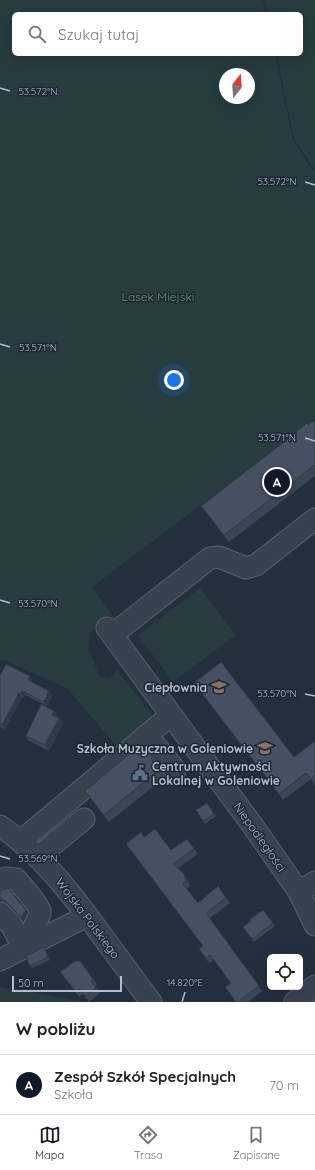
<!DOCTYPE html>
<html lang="pl">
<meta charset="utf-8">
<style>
:root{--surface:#fff;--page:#f2f2f2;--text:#222;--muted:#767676;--line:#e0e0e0;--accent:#111827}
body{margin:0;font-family:Quicksand,sans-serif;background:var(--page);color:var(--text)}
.controls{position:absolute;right:12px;bottom:12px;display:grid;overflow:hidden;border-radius:6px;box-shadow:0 4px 16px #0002}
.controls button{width:36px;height:36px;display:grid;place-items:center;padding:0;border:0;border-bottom:1px solid var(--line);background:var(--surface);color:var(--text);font:20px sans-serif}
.compass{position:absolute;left:219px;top:68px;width:36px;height:36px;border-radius:50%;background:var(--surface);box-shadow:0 4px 16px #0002;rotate:17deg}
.scale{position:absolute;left:12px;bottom:10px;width:110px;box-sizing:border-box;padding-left:4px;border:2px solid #b4bcc9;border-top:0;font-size:11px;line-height:14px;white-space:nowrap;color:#b4bcc9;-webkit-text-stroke:3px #1d2633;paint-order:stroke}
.you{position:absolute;left:174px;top:380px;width:14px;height:14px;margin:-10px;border:3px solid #fff;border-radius:50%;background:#1a73e8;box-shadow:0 0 0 6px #1a73e833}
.badge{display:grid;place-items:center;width:26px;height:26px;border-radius:50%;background:var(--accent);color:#fff;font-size:13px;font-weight:700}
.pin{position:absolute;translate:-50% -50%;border:2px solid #fff;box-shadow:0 1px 4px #0006}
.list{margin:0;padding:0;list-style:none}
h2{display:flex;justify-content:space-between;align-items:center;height:52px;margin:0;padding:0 16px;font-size:17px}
h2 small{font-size:13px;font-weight:400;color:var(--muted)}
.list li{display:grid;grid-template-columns:26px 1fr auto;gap:12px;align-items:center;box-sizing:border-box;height:60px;padding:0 16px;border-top:1px solid var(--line)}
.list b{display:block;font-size:15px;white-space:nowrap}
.list p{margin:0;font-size:13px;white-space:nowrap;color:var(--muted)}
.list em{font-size:13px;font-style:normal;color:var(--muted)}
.icon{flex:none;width:22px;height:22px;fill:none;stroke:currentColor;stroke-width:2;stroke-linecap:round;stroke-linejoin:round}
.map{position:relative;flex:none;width:315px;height:1002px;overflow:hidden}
.search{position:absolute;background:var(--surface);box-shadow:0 4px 16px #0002;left:12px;right:12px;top:12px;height:44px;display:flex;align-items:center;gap:10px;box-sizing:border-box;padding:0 14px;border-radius:6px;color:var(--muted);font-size:15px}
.sheet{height:112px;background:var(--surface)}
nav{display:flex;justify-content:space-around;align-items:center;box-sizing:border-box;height:56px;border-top:1px solid var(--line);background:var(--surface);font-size:11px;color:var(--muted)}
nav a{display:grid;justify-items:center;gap:2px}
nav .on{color:var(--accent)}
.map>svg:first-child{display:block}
.green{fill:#263c3f;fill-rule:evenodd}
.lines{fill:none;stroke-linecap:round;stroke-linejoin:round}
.minor-casing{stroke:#565f6c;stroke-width:23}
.minor{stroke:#38414e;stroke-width:21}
.wall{fill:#3b4654}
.shaded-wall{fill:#303945}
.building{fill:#455162;stroke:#303945}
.ticks{fill:none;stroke:#b4bcc9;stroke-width:1.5}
.labels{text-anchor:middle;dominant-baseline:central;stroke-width:3;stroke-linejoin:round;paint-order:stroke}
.park-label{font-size:12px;fill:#6b9a76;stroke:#1d2633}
.poi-label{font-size:12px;font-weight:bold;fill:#b4bcc9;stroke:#1d2633;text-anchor:end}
.street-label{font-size:12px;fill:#b4bcc9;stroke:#1d2633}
.ticks-label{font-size:10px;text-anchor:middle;fill:#b4bcc9;stroke:#1d2633;stroke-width:3;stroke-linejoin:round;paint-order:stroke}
</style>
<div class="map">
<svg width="315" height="1002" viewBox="0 0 315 1002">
<rect width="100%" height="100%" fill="#242f3e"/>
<!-- green -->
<path class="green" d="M0 0H263L266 14H14V54H275L293 140 315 173V419L92 587 114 618 113 619 111 616 90 632 89 649 99 676 110 678 117 670 156 720 119 749 68 689 4 660 0 661ZM225 74H249V98H225Z
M265 0H315V170L294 139 276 54H301V14H268Z
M200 588 236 635 173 682 138 635Z
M0 987 86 1002H0Z"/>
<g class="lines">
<defs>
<path id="minor" d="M107 628 253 826 299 892 315 925
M112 635 210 558 219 557 246 568 256 565 315 519
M147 735 175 770
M0 826C41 854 71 893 100 933 117 956 134 979 151 1002
M21 841 171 715
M38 857 84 819
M0 882 6 878 16 879C22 886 38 903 40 911 41 919 32 924 33 932 34 935 36 938 38 941
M299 892 315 882
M0 913 12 926 23 948
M0 960 87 916
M295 1002 315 986"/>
</defs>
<!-- minor casing -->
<use href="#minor" class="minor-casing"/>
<!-- minor -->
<use href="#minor" class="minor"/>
</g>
<!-- wall -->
<path class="wall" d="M315 420V476L229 542 201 506Z
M0 676 32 680V682L52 695 47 706 25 695 23 698 22 697 5 729 0 727Z
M194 683 294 757 315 741V785L311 779 283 800Z
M54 711 58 716 57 717 59 718 63 724 49 751 29 741 26 736Z
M160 769 165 777 109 822 85 791Z
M207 803 216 816 205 824 196 810Z
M144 837 171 850 187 839 198 854 178 868 188 879 190 886 187 889 198 903 218 886 230 903 210 918 262 991 248 1002H236L231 983 214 960 209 963 199 949 203 946Z
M0 899 26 910 28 913 23 921 9 905 2 901Z
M263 910 275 926 254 942 243 927 251 921Z
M46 950 50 960 32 968 30 966Z
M80 961 97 984 95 986 100 993 89 1002 83 994 79 997 60 972Z"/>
<!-- shaded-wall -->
<path class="shaded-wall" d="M30 676 32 680 31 684 28 680Z
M22 691 25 695 23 698 21 694Z
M49 691 52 695 47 706 44 702Z
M19 693 22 697 5 729 2 725Z
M54 711 58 716 56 720 52 715Z
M59 718 63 724 49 751 45 745Z
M184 874 188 879 190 886 186 881Z
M26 910 28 913 23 921 21 918Z"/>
<!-- building -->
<path class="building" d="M315 420V465L224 535 201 506 297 432V431L307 423 308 425Z
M221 662 294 757 315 741V775L311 779 306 773 279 794 194 683Z
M6 664 30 676 28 680 49 691 44 702 22 691 21 694 19 693 2 725 0 724V676Z
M41 704 54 711 52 715 59 718 45 745 26 736Z
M140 745 160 769 104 815 85 791Z
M207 803 214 814 203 821 196 810Z
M155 829 171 850 187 839 194 849 173 864 184 874 186 881 183 884 198 903 218 886 226 898 206 913 259 986 237 1002H236L225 987 231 983 210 955 206 958 199 949 203 946 126 844 141 832 144 837Z
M8 888 26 910 21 918 7 902 0 898V891Z
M263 910 273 923 252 939 243 927 251 921 249 920Z
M44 947 48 957 30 966 26 956Z
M75 961H80L93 979 91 980 96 988 85 996 80 989 76 991 60 972Z"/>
<!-- ticks -->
<path class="ticks" d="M0 88 10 91M305 182 315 185M0 344 10 347M305 438 315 441M0 600 10 603M305 694 315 696M0 856 10 859M182 1002 185 992"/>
<!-- icons -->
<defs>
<symbol id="school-bare" viewBox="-9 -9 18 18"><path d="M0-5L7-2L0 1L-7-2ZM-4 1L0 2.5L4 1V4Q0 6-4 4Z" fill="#8d6e63" stroke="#1d2633" stroke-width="2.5" paint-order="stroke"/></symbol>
<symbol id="civic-bare" viewBox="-9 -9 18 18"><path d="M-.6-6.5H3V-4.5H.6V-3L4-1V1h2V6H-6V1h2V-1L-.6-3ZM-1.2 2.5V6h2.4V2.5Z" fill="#5c6f8a" stroke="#1d2633" stroke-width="2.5" paint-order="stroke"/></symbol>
</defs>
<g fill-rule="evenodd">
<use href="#school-bare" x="208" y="676" width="22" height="22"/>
<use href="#school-bare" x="254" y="737" width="22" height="22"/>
<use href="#civic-bare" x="129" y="762" width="22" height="22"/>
</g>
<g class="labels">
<!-- park labels -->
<g class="park-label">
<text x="158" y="296">Lasek Miejski</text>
</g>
<!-- poi labels -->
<g class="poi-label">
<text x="207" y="687">Ciepłownia</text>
<text x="253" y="748">Szkoła Muzyczna w Goleniowie</text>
<text x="152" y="766" text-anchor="start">Centrum Aktywności<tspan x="152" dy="14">Lokalnej w Goleniowie</tspan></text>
</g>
<!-- street labels -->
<g class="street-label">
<text transform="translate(260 837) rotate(55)">Niepodległości</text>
<text transform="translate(88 918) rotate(53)">Wojska Polskiego</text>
</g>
</g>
<g class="ticks-label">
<text x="38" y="95">53.572°N</text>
<text x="277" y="185">53.572°N</text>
<text x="38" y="351">53.571°N</text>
<text x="277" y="441">53.571°N</text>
<text x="38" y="607">53.570°N</text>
<text x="277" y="697">53.570°N</text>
<text x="38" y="862">53.569°N</text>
<text x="185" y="986">14.820°E</text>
</g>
</svg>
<div class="controls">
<button><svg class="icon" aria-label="locate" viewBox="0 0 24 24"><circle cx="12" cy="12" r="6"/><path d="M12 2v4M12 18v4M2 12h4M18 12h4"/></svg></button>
</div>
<svg class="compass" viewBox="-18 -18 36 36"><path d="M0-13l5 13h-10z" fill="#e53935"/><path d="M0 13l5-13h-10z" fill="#767676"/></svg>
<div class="scale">50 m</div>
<div class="you"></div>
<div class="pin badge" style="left:277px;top:482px">A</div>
<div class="search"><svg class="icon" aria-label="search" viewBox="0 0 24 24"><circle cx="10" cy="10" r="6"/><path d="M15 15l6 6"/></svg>Szukaj tutaj</div>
</div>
<section class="sheet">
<h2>W pobliżu<small></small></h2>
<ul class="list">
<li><span class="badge">A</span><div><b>Zespół Szkół Specjalnych</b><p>Szkoła</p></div><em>70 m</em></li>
</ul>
</section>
<nav>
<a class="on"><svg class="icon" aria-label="map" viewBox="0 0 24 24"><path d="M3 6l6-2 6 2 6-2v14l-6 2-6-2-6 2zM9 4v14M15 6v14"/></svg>Mapa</a>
<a><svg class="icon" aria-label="directions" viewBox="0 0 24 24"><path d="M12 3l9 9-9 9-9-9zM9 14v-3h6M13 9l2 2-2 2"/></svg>Trasa</a>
<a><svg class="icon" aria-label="saved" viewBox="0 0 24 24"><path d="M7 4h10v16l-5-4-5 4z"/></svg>Zapisane</a>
</nav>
